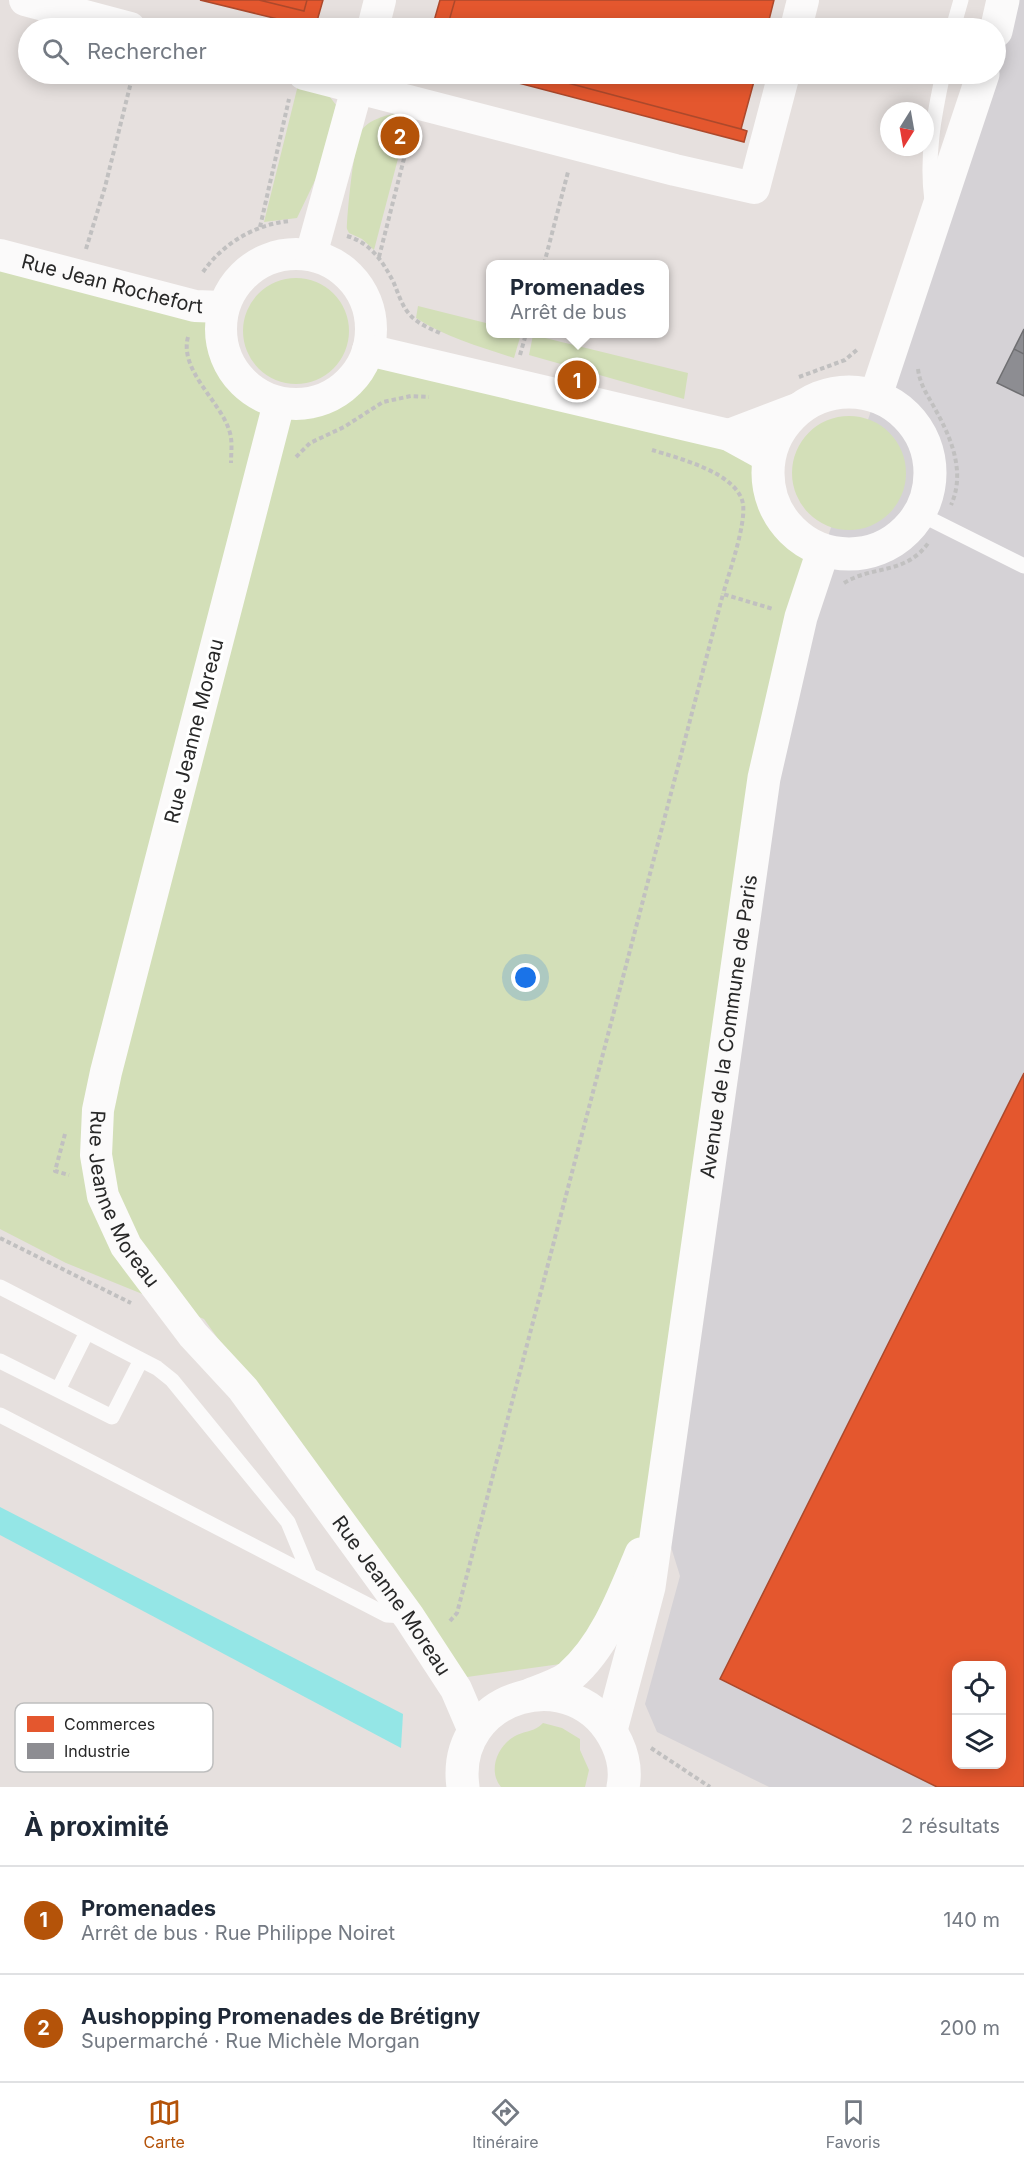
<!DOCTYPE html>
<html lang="fr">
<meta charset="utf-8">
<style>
:root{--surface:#fff;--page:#f2f2f3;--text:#1f2937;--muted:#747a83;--line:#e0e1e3;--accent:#b45309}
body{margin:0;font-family:Inter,sans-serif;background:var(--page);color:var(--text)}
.controls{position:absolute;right:18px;bottom:18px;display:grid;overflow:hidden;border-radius:12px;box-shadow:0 3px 15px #0003}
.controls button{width:54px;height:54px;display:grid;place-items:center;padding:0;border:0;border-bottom:2px solid var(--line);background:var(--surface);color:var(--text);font:30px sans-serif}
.compass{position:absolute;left:880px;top:102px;width:54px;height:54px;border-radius:50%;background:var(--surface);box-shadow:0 3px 15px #0003;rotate:191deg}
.you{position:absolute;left:526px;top:978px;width:21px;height:21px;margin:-15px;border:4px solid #fff;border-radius:50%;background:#1a73e8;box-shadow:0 0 0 9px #1a73e833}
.badge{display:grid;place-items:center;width:39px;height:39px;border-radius:50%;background:var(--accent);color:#fff;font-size:20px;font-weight:700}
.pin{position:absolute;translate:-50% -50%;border:3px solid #fff;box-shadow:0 2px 6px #0006}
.popup{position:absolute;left:486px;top:260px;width:183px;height:78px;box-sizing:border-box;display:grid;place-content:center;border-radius:12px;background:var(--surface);filter:drop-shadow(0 2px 4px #0005);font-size:20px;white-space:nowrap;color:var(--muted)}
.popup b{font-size:22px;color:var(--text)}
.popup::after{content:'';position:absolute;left:50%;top:100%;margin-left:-12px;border:12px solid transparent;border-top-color:var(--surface)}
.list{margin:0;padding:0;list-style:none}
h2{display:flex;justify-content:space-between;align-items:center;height:78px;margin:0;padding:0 24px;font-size:26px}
h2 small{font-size:20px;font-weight:400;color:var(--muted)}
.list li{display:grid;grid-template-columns:39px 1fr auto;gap:18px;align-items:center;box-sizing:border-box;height:108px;padding:0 24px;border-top:2px solid var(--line)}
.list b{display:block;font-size:22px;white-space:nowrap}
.list p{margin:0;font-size:20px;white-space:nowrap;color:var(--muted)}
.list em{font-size:20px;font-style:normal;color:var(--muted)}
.icon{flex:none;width:33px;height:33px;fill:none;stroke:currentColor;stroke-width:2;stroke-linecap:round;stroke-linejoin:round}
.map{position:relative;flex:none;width:1024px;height:1787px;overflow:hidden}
.search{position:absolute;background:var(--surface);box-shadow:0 3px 15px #0003;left:18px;right:18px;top:18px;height:66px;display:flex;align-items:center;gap:15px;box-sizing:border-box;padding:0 21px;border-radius:33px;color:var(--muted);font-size:22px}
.sheet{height:294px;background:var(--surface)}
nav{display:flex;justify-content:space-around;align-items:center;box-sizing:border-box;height:84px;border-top:2px solid var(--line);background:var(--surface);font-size:16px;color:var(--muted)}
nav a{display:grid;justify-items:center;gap:3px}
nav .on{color:var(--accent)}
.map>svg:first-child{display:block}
.industrial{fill:#d5d2d6;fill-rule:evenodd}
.green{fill:#d3dfb8}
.water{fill:#94e6e6}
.shops{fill:#e4572e;stroke:#ac492c;stroke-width:1.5;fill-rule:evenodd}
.industry{fill:#8d8d92;stroke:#6f6f72;stroke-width:1.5}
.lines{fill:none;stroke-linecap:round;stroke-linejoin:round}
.path{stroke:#c1c0c0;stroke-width:4;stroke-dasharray:4.5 3;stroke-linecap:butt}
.lane{stroke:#fbfafa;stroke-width:15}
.street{stroke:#fbfafa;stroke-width:32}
.secondary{stroke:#fbfafa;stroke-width:33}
.labels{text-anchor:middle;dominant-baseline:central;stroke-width:6;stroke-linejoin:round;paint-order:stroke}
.street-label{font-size:20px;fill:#282828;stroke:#fff}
.key{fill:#fff;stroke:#bebebe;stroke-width:1.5}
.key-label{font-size:16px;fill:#282828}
</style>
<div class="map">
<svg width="1024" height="1787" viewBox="0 0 1024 1787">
<rect width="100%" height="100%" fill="#e6e0de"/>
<!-- industrial -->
<path class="industrial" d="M1003 0H1024V1787H769L657 1732 645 1704 680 1576 659 1508 764 778 823 551 910 297 996 74V31ZM956 1666H1002V1764H956Z"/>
<!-- green -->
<path class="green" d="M298 85 327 93 336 105 321 168 297 218 264 222Z
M398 113H410L374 250 362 239 349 233 347 229C347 214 354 142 361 131 368 120 386 115 398 113Z
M0 267 213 317C212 329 211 343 214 354 227 394 269 416 309 412 313 412 319 413 323 411 345 405 365 380 375 361L719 440 760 460 764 499 782 530 815 555 653 1505 625 1580 575 1662 467 1677 395 1588 204 1319 66 1263 0 1229Z
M243 331a53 53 0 1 1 106 0a53 53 0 1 1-106 0Z
M418 306 490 324V334H521L514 358C481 347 445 337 416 318Z
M533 335 688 373 684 399 529 355Z
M792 473a57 57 0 1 1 114 0a57 57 0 1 1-114 0Z
M543 1723 562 1728 580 1739V1750L589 1770 585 1787H501C487 1770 498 1744 517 1735 528 1730 534 1732 543 1723Z"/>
<!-- water -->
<path class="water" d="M0 1507 403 1714 401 1748 0 1535Z"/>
<!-- shops -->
<path class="shops" d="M200 0H259L304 11 307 0H323L315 28Z
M259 0H307L304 11Z
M440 0H455L447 28H432Z
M455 0H774L767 28H447Z
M484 74H534L741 129 747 131 744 142Z
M534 74H756L741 129Z
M1024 1073V1787H937L720 1679ZM956 1666H1002V1764H956Z"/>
<!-- industry -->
<path class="industry" d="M1024 329V354L1014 349Z
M1014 349 1024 354V396L997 383Z"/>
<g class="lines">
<!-- path -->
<path class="path" d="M260 227 289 99
M347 236C370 243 382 260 393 281 398 292 401 305 410 315 418 324 431 329 442 334
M86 249 105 187 133 74
M379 257 411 131
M544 264 568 172
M203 272C223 243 256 224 290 221
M188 337C179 370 220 401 229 430 233 440 231 452 231 463
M520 355 526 334
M918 369C920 385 927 394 934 407 951 437 966 472 951 505
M799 377 845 360 859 348
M652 450C678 458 738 473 743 504 746 525 729 573 723 594
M296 457 310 443 344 427 383 402 411 396 429 397
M844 583C873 565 906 575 929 542
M65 1134 55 1171 69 1175
M0 1238 131 1303
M450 1621 457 1613 723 594 773 609
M651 1748 710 1787"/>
<!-- lane -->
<path class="lane" d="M953 28 961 0
M932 201C926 158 934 115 943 74
M920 514 1024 566
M0 1287 157 1368 172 1380 288 1522 310 1575
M0 1361 112 1417 141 1360
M58 1390 87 1332
M0 1415 387 1615 406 1616"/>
<!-- street -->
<g class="street">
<path d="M25 0 130 28"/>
<path d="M373 28 380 0"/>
<path d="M796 28 803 0"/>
<path d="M304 74 675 170 754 188 784 74"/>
<circle cx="296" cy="329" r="75"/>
<path id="s1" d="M0 255 195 306 223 307"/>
<path d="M311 255 361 74"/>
<path d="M368 350 729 435 769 457"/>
<path id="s2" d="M279 403 106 1072 98 1110 96 1155 103 1196 126 1246 193 1335 243 1389 409 1617 456 1689 474 1731"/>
<path d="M729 435 800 408"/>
</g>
<!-- secondary -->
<g class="secondary">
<path d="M996 31 1003 0"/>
<circle cx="849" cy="473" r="81"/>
<path d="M876 395 983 74"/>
<path d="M532 1694C544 1689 561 1684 570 1676 605 1646 624 1595 641 1554"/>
<path id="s3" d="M611 1730 649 1587 764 778 801 617 823 551"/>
<path d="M463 1787C450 1694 577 1657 617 1743 623 1756 626 1772 623 1787"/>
</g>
</g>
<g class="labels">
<!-- street labels -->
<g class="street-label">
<text stroke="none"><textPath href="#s1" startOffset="116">Rue Jean Rochefort</textPath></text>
<text transform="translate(194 731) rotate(-76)">Rue Jeanne Moreau</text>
<text stroke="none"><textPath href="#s3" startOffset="714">Avenue de la Commune de Paris</textPath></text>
<text stroke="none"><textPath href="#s2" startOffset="825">Rue Jeanne Moreau</textPath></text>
<text stroke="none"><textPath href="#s2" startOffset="1311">Rue Jeanne Moreau</textPath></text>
</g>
</g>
<!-- legend -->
<rect x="15" y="1703" width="198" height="69" rx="9" class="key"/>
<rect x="27" y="1716" width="27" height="16" fill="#e4572e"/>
<rect x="27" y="1743" width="27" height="16" fill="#8d8d92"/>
<g class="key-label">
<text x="64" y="1730">Commerces</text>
<text x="64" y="1757">Industrie</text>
</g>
</svg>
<div class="controls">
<button><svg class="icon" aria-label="locate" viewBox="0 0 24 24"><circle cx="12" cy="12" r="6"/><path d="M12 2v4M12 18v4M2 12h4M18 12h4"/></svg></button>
<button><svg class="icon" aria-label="layers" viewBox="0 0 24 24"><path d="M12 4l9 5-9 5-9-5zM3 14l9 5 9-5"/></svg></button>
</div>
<svg class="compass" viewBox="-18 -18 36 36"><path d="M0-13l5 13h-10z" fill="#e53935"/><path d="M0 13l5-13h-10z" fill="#747a83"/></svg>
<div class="you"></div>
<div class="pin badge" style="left:577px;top:380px">1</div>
<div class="popup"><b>Promenades</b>Arrêt de bus</div>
<div class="pin badge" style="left:400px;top:136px">2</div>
<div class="search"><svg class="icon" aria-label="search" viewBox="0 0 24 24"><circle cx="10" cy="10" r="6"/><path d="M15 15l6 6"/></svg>Rechercher</div>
</div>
<section class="sheet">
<h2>À proximité<small>2 résultats</small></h2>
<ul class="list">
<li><span class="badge">1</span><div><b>Promenades</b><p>Arrêt de bus · Rue Philippe Noiret</p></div><em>140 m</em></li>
<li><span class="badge">2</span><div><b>Aushopping Promenades de Brétigny</b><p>Supermarché · Rue Michèle Morgan</p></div><em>200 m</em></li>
</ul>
</section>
<nav>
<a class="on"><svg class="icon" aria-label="map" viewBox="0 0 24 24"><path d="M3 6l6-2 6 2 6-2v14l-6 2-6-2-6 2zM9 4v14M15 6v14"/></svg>Carte</a>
<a><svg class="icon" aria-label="directions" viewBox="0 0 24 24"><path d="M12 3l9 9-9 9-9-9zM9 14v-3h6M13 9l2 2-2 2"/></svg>Itinéraire</a>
<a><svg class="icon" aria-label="saved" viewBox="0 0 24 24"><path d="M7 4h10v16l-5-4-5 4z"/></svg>Favoris</a>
</nav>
